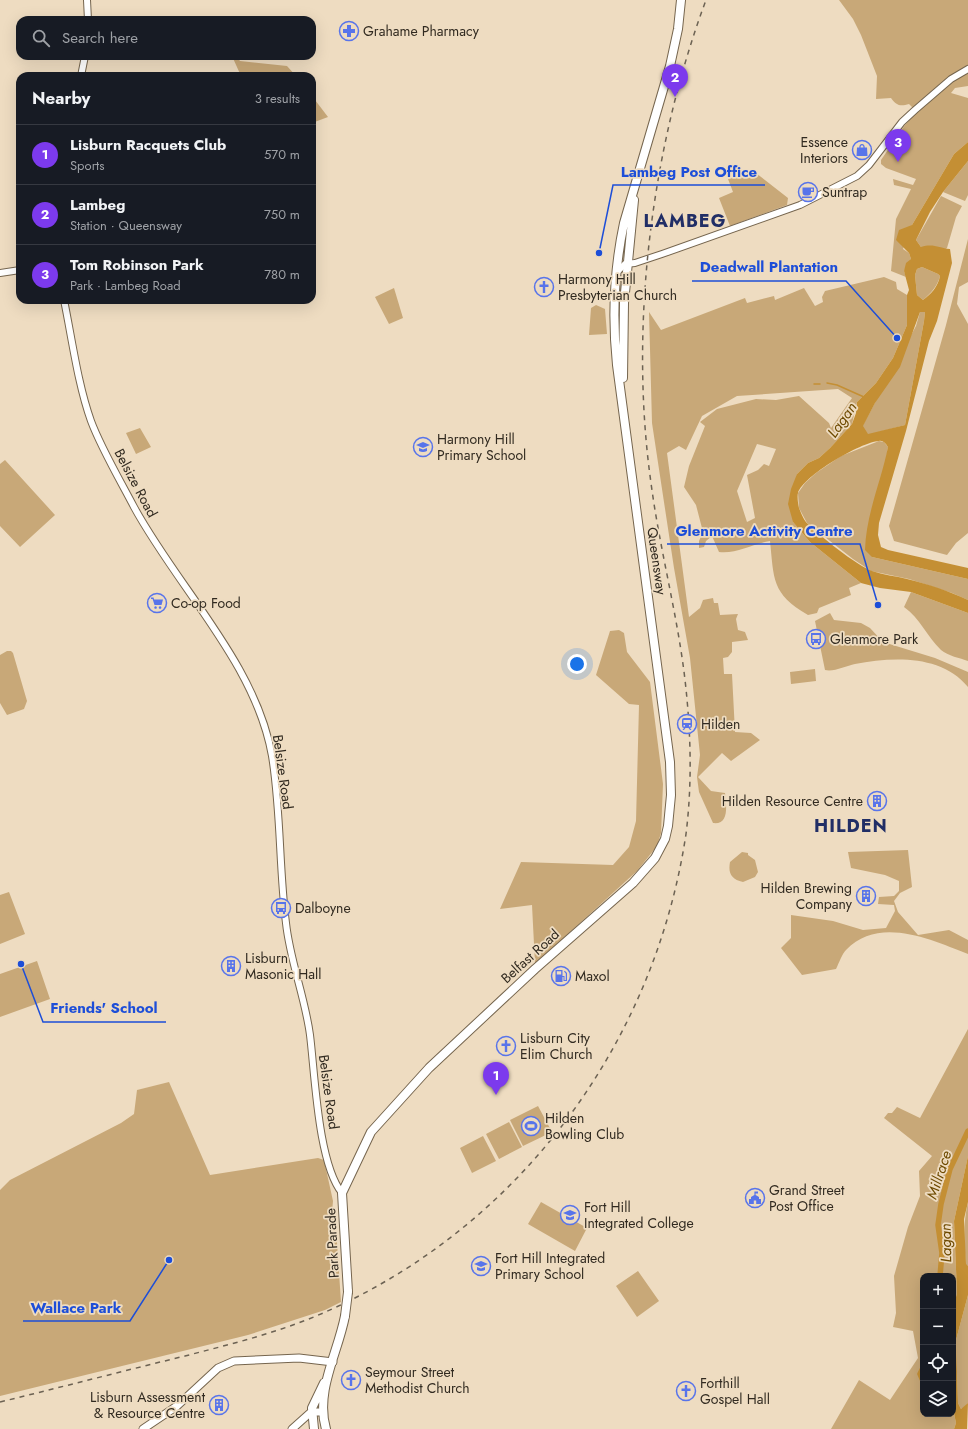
<!DOCTYPE html>
<meta charset="utf-8">
<style>
:root{--surface:#171b24;--page:#242831;--text:#f1f3f6;--muted:#9ea1a6;--line:#363941;--accent:#7c3aed}
body{margin:0;font-family:Jost,sans-serif;background:var(--page);color:var(--text)}
.controls{position:absolute;right:12px;bottom:12px;display:grid;overflow:hidden;border-radius:8px;box-shadow:0 4px 16px #0002}
.controls button{width:36px;height:36px;display:grid;place-items:center;padding:0;border:0;border-bottom:1px solid var(--line);background:var(--surface);color:var(--text);font:20px sans-serif}
.you{position:absolute;left:577px;top:664px;width:14px;height:14px;margin:-10px;border:3px solid #fff;border-radius:50%;background:#1a73e8;box-shadow:0 0 0 6px #1a73e833}
.badge{display:grid;place-items:center;width:26px;height:26px;border-radius:50%;background:var(--accent);color:#fff;font-size:13px;font-weight:700}
.pin{position:absolute;translate:-50% -33px;filter:drop-shadow(0 1px 2px #0008)}
.pin::after{content:'';position:absolute;top:21px;width:14px;height:12px;background:inherit;clip-path:polygon(0 0,100% 0,50% 100%)}
.list{margin:0;padding:0;list-style:none}
h2{display:flex;justify-content:space-between;align-items:center;height:52px;margin:0;padding:0 16px;font-size:17px}
h2 small{font-size:13px;font-weight:400;color:var(--muted)}
.list li{display:grid;grid-template-columns:26px 1fr auto;gap:12px;align-items:center;box-sizing:border-box;height:60px;padding:0 16px;border-top:1px solid var(--line)}
.list b{display:block;font-size:15px;white-space:nowrap}
.list p{margin:0;font-size:13px;white-space:nowrap;color:var(--muted)}
.list em{font-size:13px;font-style:normal;color:var(--muted)}
.icon{flex:none;width:22px;height:22px;fill:none;stroke:currentColor;stroke-width:2;stroke-linecap:round;stroke-linejoin:round}
.map{position:relative;flex:none;width:968px;height:1429px;overflow:hidden}
.search{position:absolute;background:var(--surface);box-shadow:0 4px 16px #0002;left:16px;top:16px;width:300px;height:44px;display:flex;align-items:center;gap:10px;box-sizing:border-box;padding:0 14px;border-radius:12px;color:var(--muted);font-size:15px}
.panel{position:absolute;background:var(--surface);box-shadow:0 4px 16px #0002;left:16px;top:72px;width:300px;height:232px;border-radius:12px}
.map>svg:first-child{display:block}
.green{fill:#c8a878;fill-rule:evenodd}
.water{fill:#c48f34;fill-rule:evenodd}
.lines{fill:none;stroke-linecap:round;stroke-linejoin:round}
.stream{stroke:#c48f34;stroke-width:1.5}
.canal{stroke:#c48f34;stroke-width:5.5}
.secondary-casing{stroke:#75654e;stroke-width:8}
.primary-casing{stroke:#75654e;stroke-width:9}
.highway-casing{stroke:#75654e;stroke-width:10}
.secondary{stroke:#fff;stroke-width:6}
.primary{stroke:#fff;stroke-width:7}
.highway{stroke:#fff;stroke-width:8}
.rail{stroke:#6c6253;stroke-width:1.5;stroke-dasharray:5 5;stroke-linecap:butt}
.highway-bridge-casing{stroke:#75654e;stroke-width:10;stroke-linecap:butt}
.highway-bridge{stroke:#fff;stroke-width:8}
.labels{text-anchor:middle;dominant-baseline:central;stroke-width:3.5;stroke-linejoin:round;paint-order:stroke}
.poi-label{font-size:14px;fill:#312a20;stroke:#eedcc1;text-anchor:start}
.street-label{font-size:14px;fill:#312a20;stroke:#eedcc1}
.water-label{font-size:15px;font-style:italic;fill:#6e4a00;stroke:#eedcc1}
.district-label{font-size:18px;font-weight:bold;letter-spacing:1px;fill:#212e66;stroke:#eedcc1}
.leader{fill:none;stroke:#1d4ed8;stroke-width:1.5}
.callout-dot{fill:#1d4ed8;stroke:#eedcc1;stroke-width:1.5}
.callout-label{font-size:15px;text-anchor:middle;font-weight:bold;fill:#1d4ed8;stroke:#eedcc1;stroke-width:3.5;stroke-linejoin:round;paint-order:stroke}
</style>
<div class="map">
<svg width="968" height="1429" viewBox="0 0 968 1429">
<rect width="100%" height="100%" fill="#eedcc1"/>
<!-- green -->
<path class="green" d="M839 0H968V86L955 88 951 93 968 98V142L954 154 912 225 903 249 909 253 911 259 904 271 906 277 891 271 896 219 911 189 894 185 893 179 913 185 916 179 886 168 881 164V160L905 125 917 112 909 104C900 107 896 105 891 98L876 99 877 76 861 35 853 19Z
M232 56H236L240 61 287 66 296 76H241Z
M312 96 328 117 312 123Z
M968 161V195L965 201 943 192Z
M752 170 788 198 787 205 730 226 719 198 733 192 728 179Z
M941 196 962 206 956 217 947 248 944 250 921 247 916 240Z
M968 239V282L959 287 957 304 968 324V533L956 543 947 555 894 541 889 526 946 325Z
M922 267 938 274 940 276C937 287 931 293 923 300L917 295 915 275 917 269Z
M884 277 896 282 897 289 907 295V325L893 358 876 383 857 402 852 424 830 448 819 458 808 463 797 474 793 522 810 542 861 583 849 588 851 595 819 608 817 613 808 615C771 594 774 578 770 541 752 544 737 554 719 552L712 536 706 541 704 547 699 548V541L703 532 696 505 684 487 689 466 705 426 700 422 717 409 756 399 776 400 799 396 829 423 831 428 852 398 838 389 737 396 702 416 686 450 679 446 667 453 689 617 700 608 703 600 713 598 714 603H718L720 615 738 614 736 619 738 630 745 632 748 640 732 642V652L728 657 723 658 724 674H732L735 732 751 733 760 740 731 761 722 753 698 777 711 791 725 793C726 804 730 825 713 823L699 792 697 777 700 755 690 658 674 568 652 423 649 312 661 330 745 298 747 303 774 296 775 300 804 288 815 306 823 302 822 297 825 291ZM757 444 776 449 769 466 764 464 758 470 747 475 755 518 747 522 737 491Z
M394 288 403 318 389 324 375 297Z
M596 305 605 309 607 334 589 335 591 308Z
M920 312H925L924 321 905 425 868 435 862 427 916 326Z
M140 428 151 447 136 454 126 433Z
M879 441 884 442 888 447 872 557 968 579V600L952 593 909 579 871 571 853 559 807 523 799 508 798 493 805 483 816 473 841 456Z
M5 460 55 515 20 547 0 526V464Z
M911 592 968 613V661C960 658 948 656 941 650 927 637 920 618 904 607Z
M830 613 834 620 861 623 870 628 883 642 935 658 968 672V687C941 654 892 657 855 664 846 666 834 672 825 670L815 621Z
M619 630 624 633 627 652 650 682 663 784 661 833 657 846 637 871 535 964 532 905 500 909 521 862 613 865 629 847 636 821 639 705 629 704 596 675 610 631Z
M7 651H11L13 653 27 701 24 709 7 715 0 703V655Z
M815 669 816 681 791 684 790 672Z
M908 850 912 887 900 893 894 901 898 912 918 935 949 930 968 940V954C932 940 879 915 846 950 842 954 839 963 836 969L802 975 781 948 791 938V915L833 921 863 930 886 928 895 911 894 905 878 904 879 897 894 896 899 891V881L885 875 851 868 848 852Z
M742 852 748 853V855L755 860 758 872 755 877 743 882C731 879 728 873 730 862Z
M9 892 25 934 0 944V895Z
M37 961 50 999 0 1017V974Z
M968 1029V1156L954 1221 957 1293 953 1309V1276H923V1414H953V1408L956 1423 954 1429H831L859 1380 890 1400 918 1358 913 1331 893 1327 896 1313 894 1276 908 1227 920 1196 919 1171 932 1156 884 1118 888 1113H892L897 1107 920 1118Z
M169 1082 210 1175 318 1158 324 1160 333 1201 332 1212 336 1228 341 1302 325 1310 248 1335 0 1396V1190L10 1180 121 1123 134 1114 137 1090Z
M538 1106 552 1132 523 1146 510 1120Z
M509 1122 522 1147 499 1159 486 1134Z
M483 1136 496 1161 472 1173 460 1148Z
M541 1202 587 1228 575 1251 528 1224Z
M968 1202V1266L966 1265C964 1243 963 1223 968 1202Z
M638 1271 659 1301 637 1317 616 1286Z
M968 1295V1403L965 1407 961 1409 958 1403 956 1340Z"/>
<!-- water -->
<path class="water" d="M968 142V161L943 192 930 212 916 240 921 247C933 243 939 248 950 249L952 263 937 321 929 341 906 431 879 523 878 535 881 547 888 550 968 568V579L872 557 865 550C866 514 881 482 888 447 886 444 883 440 879 441 861 442 803 476 798 493 797 496 798 504 799 508 801 513 804 521 808 524 820 536 856 565 872 571 883 575 896 576 907 579 928 584 949 591 968 600V613L911 592 880 588 861 583 810 542 793 522 788 504 791 489 797 474 808 463 819 458 830 448 852 424 856 413 857 402 876 383 893 358 907 325V295L909 290 904 271 906 263 911 259 909 253 896 240 899 230 912 225 954 154ZM922 267 938 274 940 276C938 287 931 294 923 300L917 295 915 275 917 269ZM920 312H925L924 321 905 425 868 434 863 426 875 403 900 367Z
M968 1156V1202L964 1219 966 1264 968 1266V1295L956 1340 958 1403 961 1409 968 1403 967 1429H954L956 1423 953 1408V1309L957 1293 954 1221Z"/>
<g class="lines">
<!-- stream -->
<path class="stream" d="M827 383 837 385 864 397
M814 384H820"/>
<!-- canal -->
<path class="canal" d="M940 1276 942 1253 938 1225 941 1204 950 1169 968 1131
M923 1368 920 1374 923 1381"/>
<defs>
<path id="secondary" d="M87 0 88 20
M81 76 85 56
M617 272 625 264 635 263 662 254 800 205 857 176 869 165 902 122 915 110 951 79 968 69
M0 273 20 270
M64 300C72 339 78 385 91 421 101 448 121 482 134 507 178 588 256 664 272 756 281 811 279 868 286 923 290 961 305 997 310 1035 315 1075 318 1163 342 1193"/>
<path id="primary" d="M143 1429 177 1406 218 1368 234 1361 299 1358 333 1362
M292 1429 311 1412H323"/>
<path id="highway" d="M623 378 624 303 634 200
M348 1292 342 1193 371 1132 429 1068 535 969 633 883 655 858 665 839 668 826 671 795 670 762 617 365C612 317 614 270 624 223L670 66 678 29 681 0
M314 1429 312 1408 324 1383
M326 1429C315 1391 338 1353 345 1316"/>
</defs>
<!-- secondary casing -->
<use href="#secondary" class="secondary-casing"/>
<!-- primary casing -->
<use href="#primary" class="primary-casing"/>
<!-- highway casing -->
<use href="#highway" class="highway-casing"/>
<!-- secondary -->
<use href="#secondary" class="secondary"/>
<!-- primary -->
<use href="#primary" class="primary"/>
<!-- highway -->
<use href="#highway" class="highway"/>
<!-- rail -->
<path class="rail" d="M0 1402C62 1387 123 1371 185 1356 235 1343 285 1331 332 1309 523 1222 655 1041 686 834 692 786 691 737 686 689 679 620 660 552 651 483 629 327 651 148 706 0"/>
<defs>
<path id="highway-bridge" d="M345 1316 348 1292"/>
</defs>
<!-- highway-bridge casing -->
<use href="#highway-bridge" class="highway-bridge-casing"/>
<!-- highway-bridge -->
<use href="#highway-bridge" class="highway-bridge"/>
</g>
<!-- icons -->
<defs>
<symbol id="pharmacy-ring" viewBox="-11 -11 22 22"><circle r="9.5" fill="#eedcc1" stroke="#5874ea" stroke-width="1.5"/><path d="M-2-6h4v4h4v4h-4v4h-4v-4h-4v-4h4Z" fill="#5874ea"/></symbol>
<symbol id="shop-ring" viewBox="-11 -11 22 22"><circle r="9.5" fill="#eedcc1" stroke="#5874ea" stroke-width="1.5"/><path d="M-5-2.5h2.3a2.7 3.5 0 0 1 5.4 0H5L5.5 6h-11ZM-1.5-2.5h3a1.5 2.3 0 0 0-3 0Z" fill="#5874ea"/></symbol>
<symbol id="cafe-ring" viewBox="-11 -11 22 22"><circle r="9.5" fill="#eedcc1" stroke="#5874ea" stroke-width="1.5"/><path d="M-5.5-4.5H6V0H3Q3 3.5 0 3.5H-2.5Q-5.5 3.5-5.5 0ZM3-3.2v2h1.7v-2ZM-6 4.5H4V6H-6Z" fill="#5874ea"/></symbol>
<symbol id="church-ring" viewBox="-11 -11 22 22"><circle r="9.5" fill="#eedcc1" stroke="#5874ea" stroke-width="1.5"/><path d="M-1.2-6h2.4v3.5h3.3v2.4h-3.3V6h-2.4V-.1h-3.3v-2.4h3.3Z" fill="#5874ea"/></symbol>
<symbol id="school-ring" viewBox="-11 -11 22 22"><circle r="9.5" fill="#eedcc1" stroke="#5874ea" stroke-width="1.5"/><path d="M0-5L7-2L0 1L-7-2ZM-4 1L0 2.5L4 1V4Q0 6-4 4Z" fill="#5874ea"/></symbol>
<symbol id="supermarket-ring" viewBox="-11 -11 22 22"><circle r="9.5" fill="#eedcc1" stroke="#5874ea" stroke-width="1.5"/><path d="M-6-5.5h2.5l.6 2H6L4.5 2H-2.5L-4.4-4H-6ZM-1.5 3.2a1.3 1.3 0 1 0 .1 0ZM3 3.2a1.3 1.3 0 1 0 .1 0Z" fill="#5874ea"/></symbol>
<symbol id="bus-ring" viewBox="-11 -11 22 22"><circle r="9.5" fill="#eedcc1" stroke="#5874ea" stroke-width="1.5"/><path d="M-5-6H5V4H4V6H2V4H-2V6H-4V4H-5ZM-3.5-4V0h7V-4ZM-3.5 1.2v1.5H-2V1.2ZM2 1.2v1.5H3.5V1.2Z" fill="#5874ea"/></symbol>
<symbol id="station-ring" viewBox="-11 -11 22 22"><circle r="9.5" fill="#eedcc1" stroke="#5874ea" stroke-width="1.5"/><path d="M-3-6H3Q5-6 5-4V2Q5 4 3 4L4.5 6H3L1.5 4h-3L-3 6H-4.5L-3 4Q-5 4-5 2V-4Q-5-6-3-6ZM-3.5-4v3h7v-3ZM-3.5 1v1.5H-2V1ZM2 1v1.5H3.5V1Z" fill="#5874ea"/></symbol>
<symbol id="building-ring" viewBox="-11 -11 22 22"><circle r="9.5" fill="#eedcc1" stroke="#5874ea" stroke-width="1.5"/><path d="M-4-6H4V6H1V3H-1V6H-4ZM-2.5-4.3h1.7v1.8h-1.7ZM.8-4.3h1.7v1.8H.8ZM-2.5-1h1.7V.8h-1.7ZM.8-1h1.7V.8H.8Z" fill="#5874ea"/></symbol>
<symbol id="fuel-ring" viewBox="-11 -11 22 22"><circle r="9.5" fill="#eedcc1" stroke="#5874ea" stroke-width="1.5"/><path d="M-5.5-6h7V0h2V4h1.3V-2.5L3-4.5l.8-.8L6-3V5H2.5V1h-1V6h-7ZM-4.2-4.7v3.2H.2V-4.7Z" fill="#5874ea"/></symbol>
<symbol id="stadium-ring" viewBox="-11 -11 22 22"><circle r="9.5" fill="#eedcc1" stroke="#5874ea" stroke-width="1.5"/><path d="M0-5a6.5 5 0 1 0 0 10a6.5 5 0 1 0 0-10ZM-3.5-1.8h7v3.6h-7Z" fill="#5874ea"/></symbol>
<symbol id="civic-ring" viewBox="-11 -11 22 22"><circle r="9.5" fill="#eedcc1" stroke="#5874ea" stroke-width="1.5"/><path d="M-.6-6.5H3V-4.5H.6V-3L4-1V1h2V6H-6V1h2V-1L-.6-3ZM-1.2 2.5V6h2.4V2.5Z" fill="#5874ea"/></symbol>
</defs>
<g fill-rule="evenodd">
<use href="#pharmacy-ring" x="338" y="20" width="22" height="22"/>
<use href="#shop-ring" x="851" y="139" width="22" height="22"/>
<use href="#cafe-ring" x="797" y="181" width="22" height="22"/>
<use href="#church-ring" x="533" y="276" width="22" height="22"/>
<use href="#school-ring" x="412" y="436" width="22" height="22"/>
<use href="#supermarket-ring" x="146" y="592" width="22" height="22"/>
<use href="#bus-ring" x="805" y="628" width="22" height="22"/>
<use href="#station-ring" x="676" y="713" width="22" height="22"/>
<use href="#building-ring" x="866" y="790" width="22" height="22"/>
<use href="#building-ring" x="855" y="885" width="22" height="22"/>
<use href="#bus-ring" x="270" y="897" width="22" height="22"/>
<use href="#building-ring" x="220" y="955" width="22" height="22"/>
<use href="#fuel-ring" x="550" y="965" width="22" height="22"/>
<use href="#church-ring" x="495" y="1035" width="22" height="22"/>
<use href="#stadium-ring" x="520" y="1115" width="22" height="22"/>
<use href="#civic-ring" x="744" y="1187" width="22" height="22"/>
<use href="#school-ring" x="559" y="1204" width="22" height="22"/>
<use href="#school-ring" x="470" y="1255" width="22" height="22"/>
<use href="#church-ring" x="340" y="1369" width="22" height="22"/>
<use href="#church-ring" x="675" y="1380" width="22" height="22"/>
<use href="#building-ring" x="208" y="1394" width="22" height="22"/>
</g>
<g class="labels">
<!-- poi labels -->
<g class="poi-label">
<text x="363" y="31">Grahame Pharmacy</text>
<text x="848" y="142" text-anchor="end">Essence<tspan x="848" dy="16">Interiors</tspan></text>
<text x="822" y="192">Suntrap</text>
<text x="558" y="279">Harmony Hill<tspan x="558" dy="16">Presbyterian Church</tspan></text>
<text x="437" y="439">Harmony Hill<tspan x="437" dy="16">Primary School</tspan></text>
<text x="171" y="603">Co-op Food</text>
<text x="830" y="639">Glenmore Park</text>
<text x="701" y="724">Hilden</text>
<text x="863" y="801" text-anchor="end">Hilden Resource Centre</text>
<text x="852" y="888" text-anchor="end">Hilden Brewing<tspan x="852" dy="16">Company</tspan></text>
<text x="295" y="908">Dalboyne</text>
<text x="245" y="958">Lisburn<tspan x="245" dy="16">Masonic Hall</tspan></text>
<text x="575" y="976">Maxol</text>
<text x="520" y="1038">Lisburn City<tspan x="520" dy="16">Elim Church</tspan></text>
<text x="545" y="1118">Hilden<tspan x="545" dy="16">Bowling Club</tspan></text>
<text x="769" y="1190">Grand Street<tspan x="769" dy="16">Post Office</tspan></text>
<text x="584" y="1207">Fort Hill<tspan x="584" dy="16">Integrated College</tspan></text>
<text x="495" y="1258">Fort Hill Integrated<tspan x="495" dy="16">Primary School</tspan></text>
<text x="365" y="1372">Seymour Street<tspan x="365" dy="16">Methodist Church</tspan></text>
<text x="700" y="1383">Forthill<tspan x="700" dy="16">Gospel Hall</tspan></text>
<text x="205" y="1397" text-anchor="end">Lisburn Assessment<tspan x="205" dy="16">&amp; Resource Centre</tspan></text>
</g>
<!-- street labels -->
<g class="street-label">
<text transform="translate(136 483) rotate(62)">Belsize Road</text>
<text transform="translate(657 561) rotate(82)">Queensway</text>
<text transform="translate(283 772) rotate(82)">Belsize Road</text>
<text transform="translate(530 956) rotate(-42)">Belfast Road</text>
<text transform="translate(329 1092) rotate(82)">Belsize Road</text>
<text transform="translate(332 1243) rotate(-93)">Park Parade</text>
</g>
<!-- water labels -->
<g class="water-label">
<text transform="translate(842 420) rotate(-55)">Lagan</text>
<text transform="translate(939 1175) rotate(-72)">Millrace</text>
<text transform="translate(946 1243) rotate(-91)">Lagan</text>
</g>
<!-- district labels -->
<g class="district-label">
<text x="685" y="221">LAMBEG</text>
<text x="851" y="826">HILDEN</text>
</g>
</g>
<!-- callouts -->
<path class="leader" d="M599 253L613 185H765M897 338L846 281H692M878 605L860 544H667M21 964L43 1022H166M169 1260L130 1321H23"/>
<g class="callout-dot">
<circle cx="599" cy="253" r="4"/>
<circle cx="897" cy="338" r="4"/>
<circle cx="878" cy="605" r="4"/>
<circle cx="21" cy="964" r="4"/>
<circle cx="169" cy="1260" r="4"/>
</g>
<g class="callout-label">
<text x="689" y="177">Lambeg Post Office</text>
<text x="769" y="272">Deadwall Plantation</text>
<text x="764" y="536">Glenmore Activity Centre</text>
<text x="104" y="1013">Friends' School</text>
<text x="76" y="1313">Wallace Park</text>
</g>
</svg>
<div class="controls">
<button>+</button>
<button>−</button>
<button><svg class="icon" aria-label="locate" viewBox="0 0 24 24"><circle cx="12" cy="12" r="6"/><path d="M12 2v4M12 18v4M2 12h4M18 12h4"/></svg></button>
<button><svg class="icon" aria-label="layers" viewBox="0 0 24 24"><path d="M12 4l9 5-9 5-9-5zM3 14l9 5 9-5"/></svg></button>
</div>
<div class="you"></div>
<div class="pin badge" style="left:496px;top:1095px">1</div>
<div class="pin badge" style="left:675px;top:97px">2</div>
<div class="pin badge" style="left:898px;top:162px">3</div>
<div class="search"><svg class="icon" aria-label="search" viewBox="0 0 24 24"><circle cx="10" cy="10" r="6"/><path d="M15 15l6 6"/></svg>Search here</div>
<section class="panel">
<h2>Nearby<small>3 results</small></h2>
<ul class="list">
<li><span class="badge">1</span><div><b>Lisburn Racquets Club</b><p>Sports</p></div><em>570 m</em></li>
<li><span class="badge">2</span><div><b>Lambeg</b><p>Station · Queensway</p></div><em>750 m</em></li>
<li><span class="badge">3</span><div><b>Tom Robinson Park</b><p>Park · Lambeg Road</p></div><em>780 m</em></li>
</ul>
</section>
</div>
